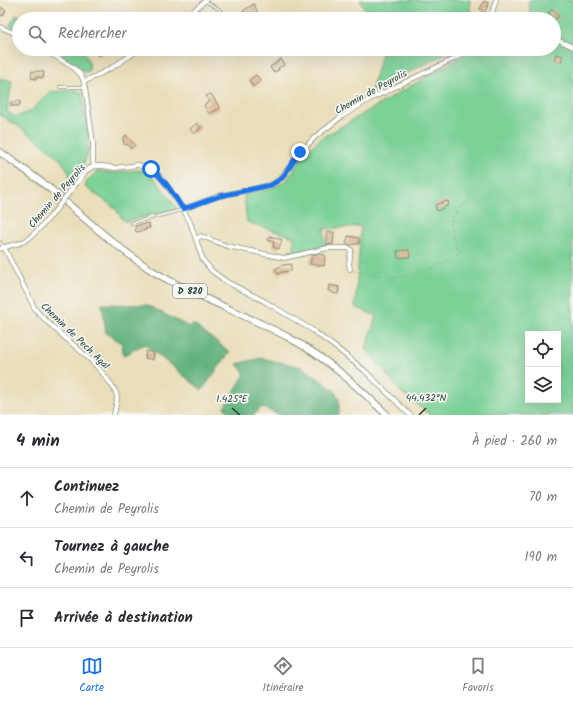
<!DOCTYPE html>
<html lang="fr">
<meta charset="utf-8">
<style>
:root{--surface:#fff;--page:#f7f7f7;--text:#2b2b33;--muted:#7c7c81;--line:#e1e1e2;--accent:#1a73e8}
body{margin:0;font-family:Kalam,sans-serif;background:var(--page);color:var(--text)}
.controls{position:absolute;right:12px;bottom:12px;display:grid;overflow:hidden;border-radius:0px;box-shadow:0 4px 16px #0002}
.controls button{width:36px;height:36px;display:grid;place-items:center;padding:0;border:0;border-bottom:1px solid var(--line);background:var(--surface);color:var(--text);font:20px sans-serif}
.stop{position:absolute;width:12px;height:12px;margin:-9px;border:3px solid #1a73e8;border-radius:50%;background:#fff}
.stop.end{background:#1a73e8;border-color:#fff;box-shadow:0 1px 4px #0008}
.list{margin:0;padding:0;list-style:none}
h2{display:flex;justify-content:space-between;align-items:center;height:52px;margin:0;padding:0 16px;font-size:17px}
h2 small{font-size:13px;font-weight:400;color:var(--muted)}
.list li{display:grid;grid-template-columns:26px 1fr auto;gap:12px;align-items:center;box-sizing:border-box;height:60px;padding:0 16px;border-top:1px solid var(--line)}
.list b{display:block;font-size:15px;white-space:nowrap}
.list p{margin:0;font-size:13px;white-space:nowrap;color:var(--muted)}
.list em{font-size:13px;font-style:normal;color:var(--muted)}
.icon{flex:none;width:22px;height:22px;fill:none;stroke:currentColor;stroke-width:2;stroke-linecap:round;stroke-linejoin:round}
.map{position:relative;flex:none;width:573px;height:415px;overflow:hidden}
.search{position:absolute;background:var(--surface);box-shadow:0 4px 16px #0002;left:12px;right:12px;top:12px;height:44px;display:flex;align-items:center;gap:10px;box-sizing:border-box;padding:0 14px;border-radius:22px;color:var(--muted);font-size:15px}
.sheet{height:232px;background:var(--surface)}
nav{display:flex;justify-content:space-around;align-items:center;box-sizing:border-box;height:56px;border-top:1px solid var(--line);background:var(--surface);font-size:11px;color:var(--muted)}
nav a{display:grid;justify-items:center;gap:2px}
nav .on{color:var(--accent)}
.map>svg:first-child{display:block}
.green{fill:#7ad095;stroke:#4c8664;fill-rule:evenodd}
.forest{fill:#63b27e;stroke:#417859}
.building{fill:#d9af8b}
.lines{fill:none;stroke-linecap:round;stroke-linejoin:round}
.lane-casing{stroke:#848e77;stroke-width:3.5}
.street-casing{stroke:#848e77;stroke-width:5.5}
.primary-casing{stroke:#848e77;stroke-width:8}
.path{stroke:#848e77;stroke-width:1;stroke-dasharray:1 3;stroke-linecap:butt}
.lane{stroke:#fff;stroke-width:2}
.street{stroke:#fff;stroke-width:4}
.primary{stroke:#fff;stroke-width:6}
.street-bridge-casing{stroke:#848e77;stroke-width:5.5;stroke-linecap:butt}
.street-bridge{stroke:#fff;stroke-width:4}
.route{stroke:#1a73e8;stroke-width:5}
.ticks{fill:none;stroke:#1f3d34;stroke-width:1.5}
.labels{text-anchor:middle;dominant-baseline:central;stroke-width:3.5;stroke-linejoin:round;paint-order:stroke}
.shield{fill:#f6f6f2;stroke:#60746d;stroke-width:1}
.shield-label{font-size:9px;font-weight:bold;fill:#1f3d34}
.street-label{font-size:10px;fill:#1f3d34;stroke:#f6f6f2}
.ticks-label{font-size:10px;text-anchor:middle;fill:#1f3d34;stroke:#f6f6f2;stroke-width:3.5;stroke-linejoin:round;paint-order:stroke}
</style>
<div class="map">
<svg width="573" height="415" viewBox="0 0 573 415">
<rect width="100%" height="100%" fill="#f6f6f2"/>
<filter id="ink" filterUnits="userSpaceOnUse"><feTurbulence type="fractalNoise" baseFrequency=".025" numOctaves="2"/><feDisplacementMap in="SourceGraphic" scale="8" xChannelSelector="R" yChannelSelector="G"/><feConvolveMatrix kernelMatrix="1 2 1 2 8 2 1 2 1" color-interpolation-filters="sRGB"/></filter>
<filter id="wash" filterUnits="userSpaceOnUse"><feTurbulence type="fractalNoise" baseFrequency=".012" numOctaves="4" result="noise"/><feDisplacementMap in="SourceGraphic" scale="16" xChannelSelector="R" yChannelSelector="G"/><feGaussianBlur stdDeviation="0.9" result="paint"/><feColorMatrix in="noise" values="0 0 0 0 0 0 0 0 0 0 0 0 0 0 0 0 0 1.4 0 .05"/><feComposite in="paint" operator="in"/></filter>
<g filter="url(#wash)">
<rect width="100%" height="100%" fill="#eadeba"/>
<!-- green -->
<path class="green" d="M360 0H470V16L478 19H370Z
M529 0H573V415H430L401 392 366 349 376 316 355 307 361 226 324 229 325 246 294 255V237L247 222 244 195 273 188 287 180 303 155 320 139 421 80 461 57 471 49H554V19H530ZM528 334H558V400H528Z
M16 15 28 19H19V32L10 26Z
M51 49H82C86 56 92 64 88 72H85L70 60Z
M383 49H452L439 57 371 91Z
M0 78 12 81 7 112 16 117 31 111 49 92 76 90 82 93 88 134V152L81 170 71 187C70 181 70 173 67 169 60 154 15 123 0 115Z
M141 170 155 179 177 208 125 222 114 207 85 187 87 181 95 173 99 171 112 173Z"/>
<!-- forest -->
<path class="forest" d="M102 304 147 305 189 327 193 324 230 352 202 390 144 344 123 356 122 343 106 333Z
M261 358 302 367 334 390 339 399V415H280L261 407 254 415H234L224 408 245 374 237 364Z"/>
<g id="blocks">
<!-- building -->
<path class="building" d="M484 1 489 3 485 12 480 9Z
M254 4 258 13 251 16V14L245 17 243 11Z
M0 7 6 10 3 16 0 15Z
M553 9 559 17 554 20 548 13Z
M98 49H110L98 56 95 51Z
M211 49H228L230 52 226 54 223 50 213 55 209 50Z
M556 54 563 56 561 62 554 60Z
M281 59 284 65 278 68 279 70 273 72 270 67 278 62V61Z
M32 71 36 72 38 71 44 72 43 78 36 77V79L31 78Z
M256 75 261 81 253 87 249 80Z
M211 94 220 108 209 114 204 105 210 101 206 96Z
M16 101H20V106H11V102H15Z
M197 123 201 128 194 134 190 129Z
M126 135 135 145 131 149 127 144 125 145 123 142 124 141 122 139Z
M445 201V202L448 201 449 204 447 205V206L437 211 435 205Z
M149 223 150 228H146V230L136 232 135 226Z
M327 232H334L333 244 327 245Z
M270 236 282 240 279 249 273 247 274 242 268 240Z
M348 236 359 238V244H353L352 245 346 244Z
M409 250 410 257 398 258 397 251Z
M316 254 325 255 324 266 310 264 312 255Z
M291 264V271L282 272 278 274 275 269 283 265Z
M329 285 339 287 338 294 332 293V291H328Z
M146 351 154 353 153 360 145 358Z"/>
</g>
</g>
<g filter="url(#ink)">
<use href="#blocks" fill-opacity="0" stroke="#848e77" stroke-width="1"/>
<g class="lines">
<defs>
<path id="lane" d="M205 1 219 9 225 19
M60 87H85
M132 223 178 211 183 209
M0 242 3 246"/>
<path id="street" d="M184 19 206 0
M489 19 492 13 496 0
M0 27 19 35
M554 40H558L573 47
M43 49 74 68 81 75 84 82 90 121 93 143V162L94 166
M84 82 113 67 140 49
M71 190 87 170 94 166H103L115 168 138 165 151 169 157 174 165 183 183 209 190 222 203 260 212 271 227 282 264 301 312 330 339 350 364 370 410 415
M183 209 219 196 271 185 281 178 301 152 315 137 341 117 370 99 460 56 467 49
M196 239 201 236 227 246 284 258 328 248H349L351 250 349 264 350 269
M4 247 35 309C57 335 88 352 108 380 112 385 116 390 117 397 117 402 115 409 114 415
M0 249C8 245 17 245 25 241 35 235 43 224 51 216"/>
<path id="primary" d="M0 152C18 165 37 178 54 192 87 220 119 250 156 273 200 299 248 315 293 340 328 359 358 387 387 415"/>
</defs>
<!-- lane casing -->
<use href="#lane" class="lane-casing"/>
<!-- street casing -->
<use href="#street" class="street-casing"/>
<!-- primary casing -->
<use href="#primary" class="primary-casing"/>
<!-- path -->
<path class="path" d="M354 271 396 278 433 268 455 257 459 251C453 237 446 226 456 213 460 208 464 203 470 200"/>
<!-- lane -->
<use href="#lane" class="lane"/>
<!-- street -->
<use href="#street" class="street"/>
<!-- primary -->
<use href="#primary" class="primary"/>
<defs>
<path id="street-bridge" d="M51 216 71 190"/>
</defs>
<!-- street-bridge casing -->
<use href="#street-bridge" class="street-bridge-casing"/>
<!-- street-bridge -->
<use href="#street-bridge" class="street-bridge"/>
</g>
</g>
<g class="lines" filter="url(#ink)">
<!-- route -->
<path class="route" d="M151 169C165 179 173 194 183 209L220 196 271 185 282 178 300 152"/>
</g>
<!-- ticks -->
<path class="ticks" d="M232 408 240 415M419 415 426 408"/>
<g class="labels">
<!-- shield labels -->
<rect class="shield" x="173" y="284" width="34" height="14" rx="3"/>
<g class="shield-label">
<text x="190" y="291">D 820</text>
</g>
<!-- street labels -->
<g class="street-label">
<text transform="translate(371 92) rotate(-29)">Chemin de Peyrolis</text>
<text transform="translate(57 196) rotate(-49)">Chemin de Peyrolis</text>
<text transform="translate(75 336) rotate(44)">Chemin de Pech Agal</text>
</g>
</g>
<g class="ticks-label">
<text x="426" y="401">44.432°N</text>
<text x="232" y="402">1.425°E</text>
</g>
</svg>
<div class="controls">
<button><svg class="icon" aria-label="locate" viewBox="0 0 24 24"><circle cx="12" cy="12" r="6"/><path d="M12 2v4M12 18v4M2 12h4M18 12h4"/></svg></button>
<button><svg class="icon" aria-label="layers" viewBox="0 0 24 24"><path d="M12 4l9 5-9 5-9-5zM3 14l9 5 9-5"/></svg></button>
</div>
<div class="stop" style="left:151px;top:169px"></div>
<div class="stop end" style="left:300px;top:152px"></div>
<div class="search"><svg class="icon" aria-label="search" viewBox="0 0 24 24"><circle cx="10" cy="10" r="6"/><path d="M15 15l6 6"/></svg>Rechercher</div>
</div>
<section class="sheet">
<h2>4 min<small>À pied · 260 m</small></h2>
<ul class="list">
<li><svg class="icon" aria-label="ahead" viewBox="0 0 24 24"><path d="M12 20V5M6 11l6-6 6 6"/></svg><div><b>Continuez</b><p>Chemin de Peyrolis</p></div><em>70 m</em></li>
<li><svg class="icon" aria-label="left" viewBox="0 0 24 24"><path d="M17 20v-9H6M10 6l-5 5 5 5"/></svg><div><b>Tournez à gauche</b><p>Chemin de Peyrolis</p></div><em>190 m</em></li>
<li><svg class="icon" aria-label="arrive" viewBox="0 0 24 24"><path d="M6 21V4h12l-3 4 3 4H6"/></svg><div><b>Arrivée à destination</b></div></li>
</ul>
</section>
<nav>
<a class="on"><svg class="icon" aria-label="map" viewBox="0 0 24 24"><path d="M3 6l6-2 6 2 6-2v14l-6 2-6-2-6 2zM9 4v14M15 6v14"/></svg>Carte</a>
<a><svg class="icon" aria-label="directions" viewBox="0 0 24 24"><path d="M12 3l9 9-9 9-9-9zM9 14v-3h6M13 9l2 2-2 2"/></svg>Itinéraire</a>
<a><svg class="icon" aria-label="saved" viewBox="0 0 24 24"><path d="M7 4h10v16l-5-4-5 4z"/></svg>Favoris</a>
</nav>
